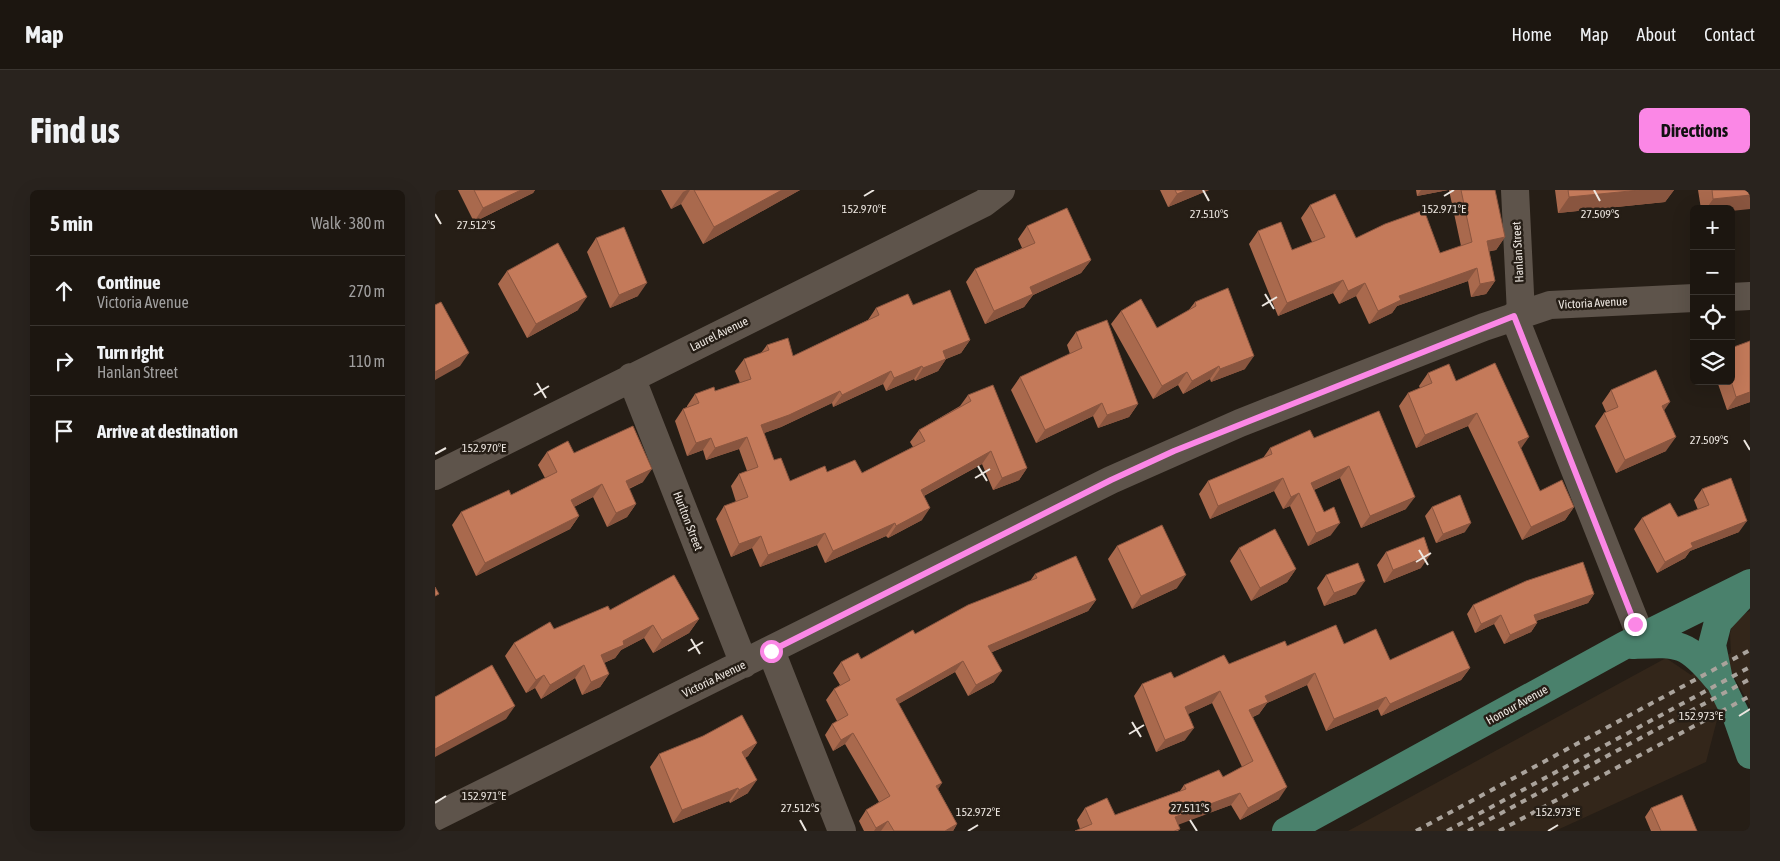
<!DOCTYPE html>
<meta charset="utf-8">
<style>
:root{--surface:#1c1610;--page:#29231e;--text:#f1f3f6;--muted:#a09f9f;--line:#3a3530;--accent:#fb87e6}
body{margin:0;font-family:"Asap Condensed",sans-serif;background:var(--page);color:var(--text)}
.controls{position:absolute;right:15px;top:15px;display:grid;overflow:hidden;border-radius:8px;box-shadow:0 5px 20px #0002}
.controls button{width:45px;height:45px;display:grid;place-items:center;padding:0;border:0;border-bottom:1px solid var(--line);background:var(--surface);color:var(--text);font:25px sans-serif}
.stop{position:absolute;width:15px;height:15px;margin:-11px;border:4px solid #fb87e6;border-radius:50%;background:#fff}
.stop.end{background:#fb87e6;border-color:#fff;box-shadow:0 1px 5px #0008}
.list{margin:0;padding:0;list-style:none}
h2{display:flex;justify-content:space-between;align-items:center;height:65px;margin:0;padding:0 20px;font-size:21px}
h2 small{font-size:16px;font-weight:400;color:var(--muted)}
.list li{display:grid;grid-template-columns:32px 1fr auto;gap:15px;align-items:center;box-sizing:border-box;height:70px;padding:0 20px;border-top:1px solid var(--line)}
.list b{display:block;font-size:19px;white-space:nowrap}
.list p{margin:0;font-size:16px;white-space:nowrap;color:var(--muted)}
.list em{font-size:16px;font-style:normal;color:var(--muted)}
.icon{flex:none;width:28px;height:28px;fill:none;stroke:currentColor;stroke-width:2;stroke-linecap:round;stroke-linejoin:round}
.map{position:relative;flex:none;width:1315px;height:641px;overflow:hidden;border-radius:8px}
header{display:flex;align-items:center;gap:30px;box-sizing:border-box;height:70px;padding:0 25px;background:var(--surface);border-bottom:1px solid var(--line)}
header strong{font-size:24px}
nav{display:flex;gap:28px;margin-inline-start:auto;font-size:18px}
.intro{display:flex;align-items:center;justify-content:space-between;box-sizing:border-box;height:120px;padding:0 30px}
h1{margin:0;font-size:35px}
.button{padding:12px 22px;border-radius:8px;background:var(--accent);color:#111;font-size:18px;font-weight:700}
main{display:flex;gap:30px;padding:0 30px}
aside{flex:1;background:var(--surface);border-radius:8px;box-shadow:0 5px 20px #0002}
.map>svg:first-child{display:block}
.built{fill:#33261a}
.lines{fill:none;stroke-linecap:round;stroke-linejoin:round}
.minor{stroke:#5e544b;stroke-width:28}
.major{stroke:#4a816c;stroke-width:28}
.rail{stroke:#aaa39c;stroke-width:4;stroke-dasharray:6 6;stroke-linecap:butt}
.wall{fill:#a9694d}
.shaded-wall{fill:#89553f}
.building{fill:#c47a5a;stroke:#89553f}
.route{stroke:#fb87e6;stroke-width:6}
.ticks{fill:none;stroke:#ece6e0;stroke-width:2}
.labels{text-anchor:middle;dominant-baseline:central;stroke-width:5;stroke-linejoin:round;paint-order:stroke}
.street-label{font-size:12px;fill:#ece6e0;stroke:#261e16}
.ticks-label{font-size:12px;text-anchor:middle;fill:#ece6e0;stroke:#261e16;stroke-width:5;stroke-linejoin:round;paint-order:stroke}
</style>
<header>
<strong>Map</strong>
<nav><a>Home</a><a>Map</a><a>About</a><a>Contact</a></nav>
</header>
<div class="intro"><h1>Find us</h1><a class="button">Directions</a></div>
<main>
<aside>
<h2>5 min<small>Walk · 380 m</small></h2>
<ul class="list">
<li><svg class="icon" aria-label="ahead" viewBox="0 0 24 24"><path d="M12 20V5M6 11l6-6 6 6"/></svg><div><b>Continue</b><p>Victoria Avenue</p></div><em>270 m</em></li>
<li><svg class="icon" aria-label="right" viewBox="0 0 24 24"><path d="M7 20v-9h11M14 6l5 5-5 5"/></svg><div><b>Turn right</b><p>Hanlan Street</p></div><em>110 m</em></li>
<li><svg class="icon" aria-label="arrive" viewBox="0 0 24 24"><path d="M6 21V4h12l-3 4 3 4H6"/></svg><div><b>Arrive at destination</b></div></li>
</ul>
</aside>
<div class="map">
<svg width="1315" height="641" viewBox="0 0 1315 641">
<rect width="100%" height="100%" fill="#261e16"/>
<!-- built -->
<path class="built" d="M1315 421V514H1314L1288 467 1296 463 1295 444 1299 428Z
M1231 468 1256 485 1263 480 1288 526 1282 530 1271 572 1120 641H913Z"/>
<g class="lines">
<!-- minor -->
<path class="minor" d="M1080 0 1086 124
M1296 107 1315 106
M1079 126 1206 447
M196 187 309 474
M0 286 549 13 566 0
M336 461 407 641
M0 627 676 290 805 233 1049 137 1115 115 1259 108"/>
<!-- major -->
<path class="major" d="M1312 401 1283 432 1277 455 1284 490 1301 525 1315 565
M1197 455C1243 453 1251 451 1282 489
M851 641 1190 455 1315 393"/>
<!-- rail -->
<path class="rail" d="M981 641 1315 460
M1012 641 1315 477
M1033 641 1315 489
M1064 641 1315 506"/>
</g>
<!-- wall -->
<path class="wall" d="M23 0H100L98 3 39 32Z
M226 0H365L268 54 246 14 236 19Z
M725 0H774L733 17Z
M981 0H1013L982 6Z
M1014 0H1048L1070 47 1061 60 1054 61 1060 91 1051 104 1036 107 1033 91 962 116 957 123 934 134 921 106 904 114 898 103 843 126 814 54 823 41 857 60 877 52 866 28 875 15 921 48 1005 63 1026 56Z
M1120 0H1239L1230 12 1123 23Z
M1263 0H1315L1296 19H1266Z
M592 36 656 70 646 83 598 105 589 117 550 134 531 92 540 79 587 58 583 49Z
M161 48 203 106 175 118 152 62Z
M72 81 143 120 92 148 63 94Z
M760 112 810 179 776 192 775 189 748 204 743 195 718 209 676 134 686 121 722 138 753 121Z
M478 115 535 150 526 163 511 169 503 181 480 191 479 189 451 201 448 194 398 217 397 213 346 237 329 243 339 270 355 291 392 282 427 283 478 257 475 252 484 240 525 216 533 205 592 278 584 290 558 300 547 274 489 306 487 330 453 348 451 346 390 373 382 355 325 377 317 358 296 367 281 329 289 316 301 312 296 296 304 284 312 281 304 259 271 270 268 260 252 266 240 231 248 219 252 217V216L260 204 280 201 305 193 300 181 309 169 326 163 332 155 358 166 433 130 441 118Z
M641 142 703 214 694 227 663 238 658 226 601 253 576 200 585 187 635 164 632 155Z
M993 183 1021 191 1086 259 1105 301 1139 317 1130 330 1087 350 1033 236 981 258 964 216 973 203 985 198 984 196Z
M1282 191H1296L1315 212 1292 220Z
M1176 200 1229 221 1231 261 1181 283 1160 236 1169 223 1171 222 1167 213Z
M879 248 971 319 926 338 905 288 879 300 896 345 873 356 855 316 848 319 839 301 775 329 764 304 773 291 828 268 835 258Z
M112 262 139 263 208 292 194 299 201 314 192 327 172 337 158 307 139 317 144 326 135 339 41 386 17 335 26 322 76 305 110 288 103 275Z
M1267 299 1304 342 1255 361 1250 368 1222 383 1199 339 1207 328 1243 327 1263 320 1259 310Z
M997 317 1030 342 1001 353 990 326Z
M682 356 742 398 697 419 673 369Z
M804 358 861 379 852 392 816 411 795 371Z
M951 362 986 378 949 393 942 375Z
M600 384 661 410 653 421 557 462 559 492 533 506 520 482 463 514 503 599 522 634 518 641H429L424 631 431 620 444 612 410 554 398 561 390 545 397 534 402 531 391 510 399 499 405 495 398 483 406 472 426 469 595 391Z
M891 385 921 404 889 416 882 398Z
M1159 404 1153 413 1101 431 1102 433 1096 442 1069 454 1059 434 1040 443 1032 424 1038 415Z
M175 420 264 429 254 443 218 463 209 448 186 460 180 468 169 473 174 484 165 497 147 505 140 488 106 509 100 498 91 503 70 466 79 453Z
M909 454 955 470 1035 478 1026 490 946 526 943 519 891 541 872 495 832 513 824 524 818 527 844 609 805 630 796 615 743 634 745 639 743 641H640L645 639 642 630 650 618 680 625 745 601 749 595 788 587 807 577 777 513 753 524 750 550 721 562 699 506 707 494 739 488 794 474 852 456Z
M322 553 313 566 310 568 313 603 295 613 294 611 238 633 215 577 224 564Z
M1216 618 1262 641H1216L1210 627Z"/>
<!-- shaded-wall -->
<path class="shaded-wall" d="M86 0H100L98 3 39 32 48 18Z
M252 0H255L246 14 236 19 248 2Z
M347 0H365L268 54 279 37Z
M752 0H774L733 17 742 4Z
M986 0H1013L982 6Z
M1205 0H1239L1230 12 1123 23 1134 7Z
M1315 5V19L1296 21V19H1271L1278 9Z
M1070 47 1061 60 1043 64 1052 51Z
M656 70 646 83 598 105 589 117 550 134 559 121 595 97Z
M1042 78 1033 91 962 116 957 123 934 134 943 121 964 106Z
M908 90 898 103 843 126 852 113Z
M1060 91 1051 104 1036 107 1045 94Z
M212 93 203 106 175 118 184 105Z
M930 93 921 106 904 114 913 101Z
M152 107 143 120 92 148 101 134Z
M535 150 526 163 511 169 503 181 480 191 488 178 508 161Z
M34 163 25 176 0 190V182Z
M819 166 810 179 776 192 785 179Z
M487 176 479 189 451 201 459 188Z
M784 176 775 189 748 204 757 191Z
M456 181 448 194 398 217 407 205Z
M752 182 743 195 718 209 727 196Z
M405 201 397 213 346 237 318 247 326 235Z
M1315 202V212L1292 220 1301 207Z
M1235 212 1226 225 1227 216Z
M667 213 658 226 601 253 610 240Z
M703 214 694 227 663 238 672 225Z
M1042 223 1033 236 981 258 990 245Z
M312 247 304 259 271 270 280 258Z
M1094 247 1085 260 1083 252Z
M1241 247 1231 261 1181 283 1190 270Z
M276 248 268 260 252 266 261 253Z
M556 261 547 274 477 312 486 300Z
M914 276 905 288 867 305 876 293Z
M592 278 584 290 558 300 567 288Z
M217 279 208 292 181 304 191 291Z
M848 288 839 301 775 329 783 316Z
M167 294 158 307 127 323 136 310Z
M864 303 855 316 848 319 856 307Z
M980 307 971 319 926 338 935 326Z
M201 314 192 327 172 337 181 323Z
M1139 317 1130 330 1087 350 1096 337Z
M495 318 487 330 453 348 461 336Z
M144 326 135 339 41 386 50 373Z
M1312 331 1304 342 1255 361 1250 368 1222 383 1230 372 1256 353Z
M460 333 451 346 390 373 398 361Z
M905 333 896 345 873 356 881 343Z
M1036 333 1030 342 1001 353 1008 344Z
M390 343 382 355 325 377 333 365Z
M326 346 317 358 296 367 304 354Z
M995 365 986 378 949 393 958 380Z
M861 379 852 392 816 411 825 398Z
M751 385 742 398 697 419 706 406Z
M930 391 921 404 889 416 899 403Z
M1159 404 1153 413 1092 434 1099 425Z
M661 410 653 421 546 467 553 456Z
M1066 425 1059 434 1040 443 1046 434Z
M264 429 254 443 218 463 227 450Z
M1102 433 1096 442 1069 454 1075 445Z
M218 435 209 448 186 460 180 468 157 478 166 465 188 451Z
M528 471 520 482 453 520 461 509Z
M149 475 140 488 106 509 115 495Z
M1035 478 1026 490 946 526 955 514Z
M567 481 559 492 533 506 541 495Z
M880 483 872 495 832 513 824 524 806 532 814 520 830 506Z
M174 484 165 497 147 505 156 492Z
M109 485 100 498 91 503 101 490Z
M785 501 777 513 742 529 750 517Z
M951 507 943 519 891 541 899 529Z
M80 516 71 529 0 567V559Z
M759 538 750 550 721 562 730 550Z
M418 543 410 554 398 561 406 550Z
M322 553 313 566 298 575 307 562Z
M322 590 313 603 295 613 304 600Z
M507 593 500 604 501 596Z
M852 597 844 609 805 630 813 618Z
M303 598 294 611 238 633 247 620Z
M805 603 796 615 732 639 740 627Z
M453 631 446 641H439L441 638Z
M522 634 518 641H510Z"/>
<!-- building -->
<path class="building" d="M39 0H86L48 18Z
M259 0H347L279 37Z
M740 0H752L742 4Z
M1026 0H1060L1070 47 1052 51 1060 91 1045 94 1042 78 964 106 966 110 943 121 930 93 913 101 908 90 852 113 823 41 846 32 857 60 890 47 875 15 900 4 921 48 950 34 989 20 1005 63 1037 52Z
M1133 0H1205L1134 7Z
M1277 0H1315V5L1278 9Z
M632 18 656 70 595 97 598 104 559 121 540 79 600 53 592 36Z
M189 37 212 93 184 105 161 48Z
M123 53 152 107 101 134 72 81Z
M793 98 819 166 785 179 784 176 757 191 752 182 727 196 686 121 706 109 722 138 761 116 760 112Z
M515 100 535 150 508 161 511 169 488 178 487 176 459 188 456 181 407 205 405 201 354 225 326 235 339 270 346 268 355 291 390 276 392 282 420 270 427 283 490 251 484 240 536 211 533 205 558 195 592 278 567 288 556 261 486 300 495 318 461 336 460 333 398 361 390 343 333 365 326 346 304 354 289 316 313 307 304 284 323 277 312 247 280 258 276 248 261 253 248 219 264 213 260 204 279 197 280 201 316 189 309 169 334 160 332 155 353 148 358 166 444 125 441 118 473 104 478 115Z
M6 112 34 163 0 182V115Z
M672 130 703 214 672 225 667 213 610 240 585 187 647 158 641 142Z
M1315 151V202L1301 207 1296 191V158Z
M1060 173 1094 247 1083 252 1105 301 1127 290 1139 317 1096 337 1042 223 990 245 973 203 997 193 993 183 1014 174 1021 191Z
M1221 180 1235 212 1227 216 1241 247 1190 270 1169 223 1183 217 1176 200Z
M944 221 980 307 935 326 914 276 876 293 889 322 899 317 905 333 881 343 864 303 856 307 848 288 783 316 773 291 837 264 835 258 875 240 879 248Z
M198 236 217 279 191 291 201 314 181 323 167 294 136 310 144 326 50 373 26 322 74 300 76 305 122 282 112 262 133 251 139 263Z
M1296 288 1312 331 1256 353 1258 357 1230 372 1207 328 1235 313 1243 327 1274 315 1267 299Z
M1025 305 1036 333 1008 344 997 317Z
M727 335 751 385 706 406 682 356Z
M840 339 861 379 825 398 804 358Z
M989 347 995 365 958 380 951 362Z
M641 366 661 410 553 456 567 481 541 495 528 471 461 509 507 593 501 596 522 634 510 641H459L453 631 441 638 431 620 455 606 418 543 406 550 397 534 413 525 399 499 415 490 406 472 423 463 426 469 478 440 480 444 533 415 602 388 600 384Z
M1148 372 1159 404 1099 425 1102 433 1075 445 1066 425 1046 434 1038 415 1091 391Z
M923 373 930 391 899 403 891 385Z
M239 385 264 429 227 450 218 435 188 451 189 455 166 465 174 484 156 492 149 475 115 495 109 485 101 490 79 453 115 432 119 439 173 416 175 420Z
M0 397 4 404 0 406Z
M901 435 909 454 941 439 955 470 1018 441 1035 478 955 514 951 507 899 529 880 483 830 506 833 512 814 520 852 597 813 618 805 603 740 627 745 639 739 641H640L657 634 650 618 672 608 680 625 751 599 749 595 784 580 788 587 818 571 785 501 750 517 759 538 730 550 707 494 736 482 739 488 789 465 794 474 850 451 852 456Z
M57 475 80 516 0 559V507Z
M307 525 322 553 307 562 322 590 304 600 303 598 247 620 224 564 268 546Z
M1247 605 1262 641H1226L1216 618Z"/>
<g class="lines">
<!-- route -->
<path class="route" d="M336 461 676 290 739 261 1079 126 1200 434"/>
</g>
<!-- ticks -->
<path class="ticks" d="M768 0 774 11M1159 0 1165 11M429 6 439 0M1009 6 1019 0M0 24 6 34M830 104 839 119M827 116 842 107M102 193 111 208M99 205 114 196M1309 250 1315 260M0 264 11 258M543 276 552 291M540 288 555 279M984 360 993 375M981 372 996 363M256 449 265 464M253 461 268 452M1304 526 1315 519M697 532 706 547M694 544 709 535M0 613 11 606M365 630 371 641M755 630 762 641M533 641 543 635M1113 641 1123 635"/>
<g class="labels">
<!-- street labels -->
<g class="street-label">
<text transform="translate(1083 62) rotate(-93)">Hanlan Street</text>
<text transform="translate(1158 113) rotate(-3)">Victoria Avenue</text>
<text transform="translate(284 144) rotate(-26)">Laurel Avenue</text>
<text transform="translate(253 331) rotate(69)">Hurlton Street</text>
<text transform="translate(279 489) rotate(-26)">Victoria Avenue</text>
<text transform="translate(1082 515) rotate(-29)">Honour Avenue</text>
</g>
</g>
<g class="ticks-label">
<text x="429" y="23">152.970°E</text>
<text x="1009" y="23">152.971°E</text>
<text x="774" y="28">27.510°S</text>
<text x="1165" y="28">27.509°S</text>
<text x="41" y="39">27.512°S</text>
<text x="1274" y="254">27.509°S</text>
<text x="49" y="262">152.970°E</text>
<text x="1266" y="530">152.973°E</text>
<text x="49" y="610">152.971°E</text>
<text x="365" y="622">27.512°S</text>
<text x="755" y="622">27.511°S</text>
<text x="543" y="626">152.972°E</text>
<text x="1123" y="626">152.973°E</text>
</g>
</svg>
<div class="controls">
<button>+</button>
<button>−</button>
<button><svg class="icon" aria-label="locate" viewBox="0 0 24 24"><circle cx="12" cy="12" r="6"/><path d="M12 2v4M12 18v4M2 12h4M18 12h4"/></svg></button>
<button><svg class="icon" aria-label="layers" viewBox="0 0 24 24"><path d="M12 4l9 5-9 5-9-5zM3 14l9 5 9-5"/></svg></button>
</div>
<div class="stop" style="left:336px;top:461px"></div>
<div class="stop end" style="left:1200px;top:434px"></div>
</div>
</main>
